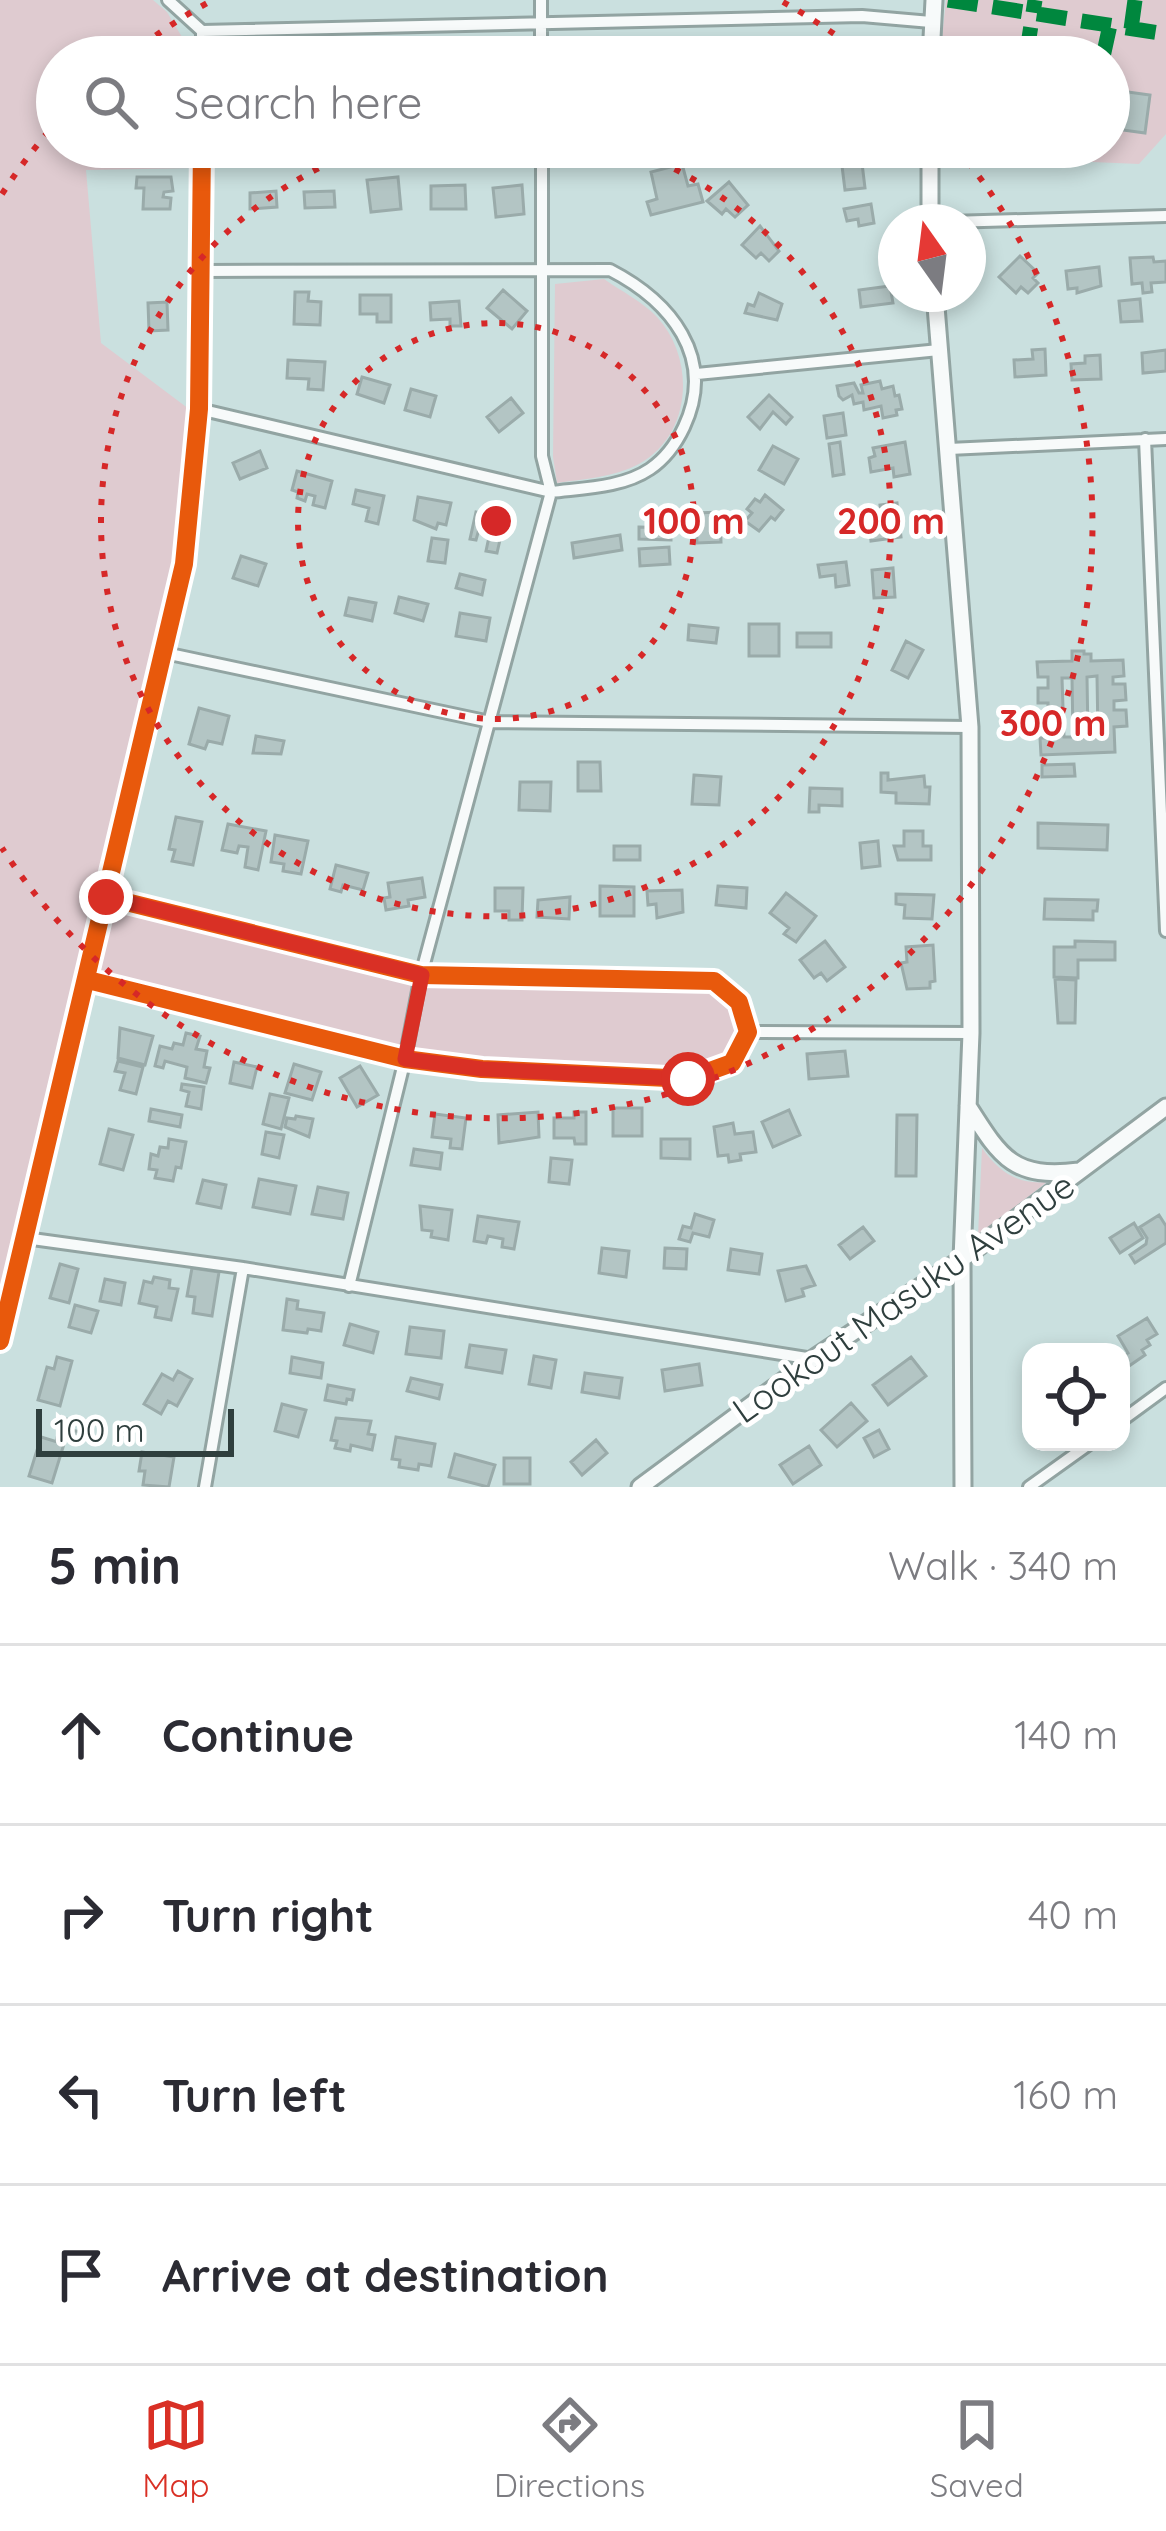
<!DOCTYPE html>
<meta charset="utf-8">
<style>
:root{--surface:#fff;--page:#f2f2f3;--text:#2b2b33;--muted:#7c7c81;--line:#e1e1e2;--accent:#d93025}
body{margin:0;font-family:Quicksand,sans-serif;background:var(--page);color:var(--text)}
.controls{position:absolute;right:36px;bottom:36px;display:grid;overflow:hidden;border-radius:24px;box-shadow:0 6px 18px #0003}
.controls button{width:108px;height:108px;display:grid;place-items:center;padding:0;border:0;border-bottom:3px solid var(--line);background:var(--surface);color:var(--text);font:60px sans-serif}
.compass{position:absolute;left:878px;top:204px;width:108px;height:108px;border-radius:50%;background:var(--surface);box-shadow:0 6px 18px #0003;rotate:346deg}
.scale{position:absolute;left:36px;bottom:30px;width:198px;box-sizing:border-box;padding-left:12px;border:6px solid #2f3f3e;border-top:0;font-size:33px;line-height:42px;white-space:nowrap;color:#2f3f3e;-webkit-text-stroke:9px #fff;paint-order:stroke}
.stop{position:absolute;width:36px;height:36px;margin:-27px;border:9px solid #d93025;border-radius:50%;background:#fff}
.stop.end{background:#d93025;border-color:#fff;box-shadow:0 3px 12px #0008}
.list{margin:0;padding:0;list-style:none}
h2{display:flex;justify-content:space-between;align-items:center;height:156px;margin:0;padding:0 48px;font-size:51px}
h2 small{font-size:39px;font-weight:400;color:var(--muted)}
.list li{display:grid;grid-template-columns:78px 1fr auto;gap:36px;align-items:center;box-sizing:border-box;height:180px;padding:0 48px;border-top:3px solid var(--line)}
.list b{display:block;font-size:45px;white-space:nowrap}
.list em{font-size:39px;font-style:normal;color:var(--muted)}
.icon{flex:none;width:66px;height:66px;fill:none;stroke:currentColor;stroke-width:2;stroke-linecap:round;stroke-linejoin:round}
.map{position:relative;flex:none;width:1166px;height:1487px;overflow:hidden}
.search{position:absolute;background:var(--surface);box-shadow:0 6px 18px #0003;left:36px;right:36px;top:36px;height:132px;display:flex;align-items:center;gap:30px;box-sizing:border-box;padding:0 42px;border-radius:66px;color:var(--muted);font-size:45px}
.sheet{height:876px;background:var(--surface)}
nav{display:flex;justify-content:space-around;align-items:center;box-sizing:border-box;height:168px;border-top:3px solid var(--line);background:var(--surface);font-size:33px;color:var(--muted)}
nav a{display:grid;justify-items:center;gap:6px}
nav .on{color:var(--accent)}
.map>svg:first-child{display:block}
.green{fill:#dfcbd0}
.building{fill:#b3c5c4;stroke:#9aabaa;stroke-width:3;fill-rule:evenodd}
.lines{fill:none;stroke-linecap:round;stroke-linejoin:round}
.street-casing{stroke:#92a4a2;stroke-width:16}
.secondary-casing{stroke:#92a4a2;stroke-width:21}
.street{stroke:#f7fafa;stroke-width:10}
.secondary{stroke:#f7fafa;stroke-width:15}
.quiet{stroke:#00873e;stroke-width:15;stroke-dasharray:30 15;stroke-linecap:butt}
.cycleway-casing{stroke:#fff;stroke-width:26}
.cycleway{stroke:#e8590c;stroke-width:18}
.route{stroke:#d93025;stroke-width:15}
.ring{fill:none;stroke:#d62828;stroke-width:6;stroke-dasharray:6 12}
.labels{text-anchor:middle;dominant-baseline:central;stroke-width:10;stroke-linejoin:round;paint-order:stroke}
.street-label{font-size:36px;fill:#2f3f3e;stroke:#fff}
.centre{fill:#d62828;stroke:#fff;stroke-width:6}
.ring-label{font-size:36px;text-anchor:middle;font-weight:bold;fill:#d62828;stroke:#fff;stroke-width:10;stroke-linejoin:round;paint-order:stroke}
</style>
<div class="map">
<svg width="1166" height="1487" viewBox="0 0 1166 1487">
<rect width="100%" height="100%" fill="#cae0df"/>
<!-- green -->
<path class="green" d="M0 0H153L167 12 194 57H57V147H196L197 168 86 170 101 343 189 409C183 492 175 570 157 651L0 1294Z
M946 0H1166V134L1139 164 1022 159 1024 147H1109V57H940Z
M604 279C621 291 643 302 657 317 696 359 692 435 639 464 614 477 584 479 557 483L553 457 555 284Z
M112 908 431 985 710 991 733 1009 740 1034 724 1056 686 1070 415 1052 97 973Z
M982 1148C999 1172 1018 1185 1047 1182L978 1236Z"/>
<!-- building -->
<path class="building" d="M1128 92 1150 95 1145 133 1123 130Z
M861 155 865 188 845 190 841 158Z
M682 164 688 186 698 184 703 202 651 215 647 202 657 199 651 172Z
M137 177H171L173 191 164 192 163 197 171 198 170 209H143L144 188H136Z
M398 177 401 209 371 212 367 180Z
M729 182 748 205 735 217 726 209 722 214 707 201Z
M465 185 466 209H431V186Z
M522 185 524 214 496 217 493 188Z
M276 191 277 207 250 209V193Z
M334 191 335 207 305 208 304 192Z
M871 204 874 223 859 226 858 219 847 221 844 209Z
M760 226 779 251 769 261 761 253 756 258 742 245Z
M1020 256 1038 273 1033 278 1038 283 1028 293 1021 287 1016 293 999 277Z
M1153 257 1154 262 1166 261V282L1151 283 1152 292 1143 293 1142 283 1132 284 1130 258Z
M1099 267 1101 286 1077 293V288L1068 289 1066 271Z
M890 286 893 303 861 307 859 290Z
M503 290 527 311 512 329 487 308Z
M295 292H309L308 301 321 302 320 325 294 324Z
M759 293 782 304 777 320 745 313 748 304 754 306Z
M360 295H391V322H377V314H360Z
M1140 299 1142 321 1121 322 1119 301Z
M459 301 461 326H450V319L431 320 430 303Z
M167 302 168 330 149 331 148 303Z
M1045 349 1046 375 1015 377 1014 360 1033 359 1032 350Z
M1166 350V371L1143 373 1142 353Z
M1100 355 1101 379 1072 380 1071 364 1085 363V356Z
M288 360 325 362 323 390 308 389 309 379 287 378Z
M362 377 390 385 384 403 357 394Z
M880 381 882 389 893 386 895 396 899 395 902 409 896 410 897 415 883 418 881 406 864 410 863 402 854 404 852 395 843 400 839 396 837 386 854 383 859 393H863L861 385Z
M411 389 436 396 430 417 405 410Z
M769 395 792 417 786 424 773 412 760 429 748 417Z
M511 398 523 413 499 432 487 417Z
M843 413 846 435 827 438 824 416Z
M840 442 844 474 833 476 829 444Z
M905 442 910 474 894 477 893 468 871 472 869 458 875 456 873 448Z
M773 446 798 459 784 484 759 470Z
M260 451 267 468 240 479 233 463Z
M297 471 332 481 325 508 313 505 315 496 307 494 305 501 297 498 298 492 292 490Z
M356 490 384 496 378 524 366 521 369 508 353 504Z
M765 495 783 510 775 520 771 517 759 531 745 521 752 513 747 509 755 499 760 502Z
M418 497 451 503 446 525 438 523 436 529 414 520Z
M897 503 901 537 871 541 869 523 882 521 880 505Z
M476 512 505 518 497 553 486 551 490 532 479 529 476 540 470 539Z
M720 512 721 542 697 543 696 513Z
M639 527 671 528V540L639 539Z
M620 535 622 550 574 558 572 543Z
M432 538 448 540 445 563 428 561Z
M669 547 670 564 640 566 639 549Z
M241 556 266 564 258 586 233 578Z
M846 562 849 585 836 587 835 575 820 577 818 565Z
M893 568 895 597 874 598 872 570Z
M460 574 485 580 482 595 456 588Z
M399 597 428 604 423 621 395 613Z
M349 598 376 603 372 621 345 615Z
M460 613 490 618 486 641 456 636Z
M749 624H779V656H749Z
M689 625 718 628 716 643 688 640Z
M797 633H831V647H797Z
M906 641 923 650 908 678 892 670Z
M1072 651H1084V654H1091V661L1123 660 1124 676 1113 677V684H1125L1126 700 1114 701V710H1126L1127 726 1114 727 1115 752 1041 755 1040 738H1049V729H1040V713H1048V703H1038V688H1048V677H1038L1037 662 1072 661ZM1097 676 1098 736H1088L1087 677ZM1062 678H1072L1073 737H1064Z
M199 708 229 716 222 744 208 741 205 749 189 744Z
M256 736 284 741 281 754 253 753Z
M578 762H600L601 791H578Z
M1074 764 1075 776 1042 777V765Z
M881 773H888V780L924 776 925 787H930L929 804 896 803V793L881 792Z
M694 775 721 777 719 805 692 804Z
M520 782H551L550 811 519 810Z
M810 788 842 789V806L819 805V812H809Z
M176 817 202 822 193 865 172 861 175 850 169 849Z
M1038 823 1108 825 1107 850 1038 848Z
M228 824 266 831 258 870 245 867 248 847 239 846 237 853 222 850Z
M904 831H923V846H931V860H898L894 846H904Z
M275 835 308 841 301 874 283 871 284 864 271 862Z
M878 841 880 866 862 868 860 843Z
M614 846H640V860H614Z
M336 865 368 873 363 890 343 885 341 892 330 889Z
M422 878 425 897 408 900 409 906 386 910 384 898 390 897 388 883Z
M600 886 634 887V916H600Z
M718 886 747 888 746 908 716 905Z
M495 888H523L522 920H509V911H495Z
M682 890 683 912 657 918 656 904 648 905 647 891Z
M786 893 816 916 796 942 784 934 789 928 770 913Z
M896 894 934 895 932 919 904 918 905 905 896 904Z
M570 897 569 919 537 917 538 900Z
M1045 899 1098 900 1097 911H1093V920L1044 919Z
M825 941 845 967 827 981 821 973 814 978 800 960Z
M1075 941 1115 942V960H1078V978L1054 977V947H1075Z
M933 945 935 981 930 982V988L907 989 901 963 907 962 906 947Z
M1055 979 1076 980 1075 1023H1058Z
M120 1028 153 1036 145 1065 118 1058Z
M186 1033 200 1036 196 1049 207 1051 204 1067 210 1068 206 1083 185 1078 187 1067 165 1061 163 1068 155 1066 160 1046 172 1049 174 1043 183 1045Z
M845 1051 848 1076 809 1079 807 1054Z
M118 1061 143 1067 136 1094 120 1090 125 1073 115 1071Z
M234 1062 257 1067 252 1088 230 1083Z
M294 1064 321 1072 312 1100 285 1093Z
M360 1066 378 1095 357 1107 340 1078Z
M182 1084 204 1087 201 1109 186 1106 189 1092 181 1090Z
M270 1094 289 1098 281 1129 263 1124Z
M613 1108H642V1136H613Z
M151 1109 182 1115 180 1127 149 1121Z
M789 1110 800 1135 773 1147 762 1122Z
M538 1112 539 1137 499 1143 498 1115Z
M574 1112H586V1144H575L574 1138H554V1118H574Z
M435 1114 466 1118 462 1149 450 1148 451 1139 432 1137Z
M897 1115H917L916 1176H896Z
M296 1116 313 1119 309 1137 285 1127 287 1118 295 1119Z
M733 1123 735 1134 753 1132 756 1152 740 1154 741 1160 729 1162 728 1155 718 1156 714 1127Z
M109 1129 133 1135 123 1170 100 1164Z
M266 1132 284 1135 279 1158 262 1154Z
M169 1139 186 1142 181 1168 176 1167 173 1181 155 1178 157 1170 149 1169 151 1154 158 1156 160 1147 168 1148Z
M661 1139H690V1159L661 1158Z
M414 1149 442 1153 440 1169 411 1165Z
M551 1158 572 1160 569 1184 549 1182Z
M259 1179 296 1186 290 1214 253 1207Z
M203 1180 226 1185 221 1208 197 1203Z
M318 1187 348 1193 343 1219 312 1214Z
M420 1206 452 1210 448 1240 431 1237 432 1231 422 1230Z
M695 1214 714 1220 709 1237 693 1233 690 1242 679 1239 683 1226 691 1228Z
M1159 1215 1166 1226V1243L1135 1263 1130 1255 1146 1244 1147 1238 1140 1227Z
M478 1216 519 1222 514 1249 502 1247 503 1239 488 1236 486 1243 474 1241Z
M1134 1223 1143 1238 1120 1253 1110 1238Z
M863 1227 874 1241 850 1259 839 1245Z
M602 1248 629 1251 626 1277 599 1273Z
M665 1248 687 1249 686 1269 664 1268Z
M731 1249 762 1254 759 1274 728 1270Z
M60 1264 78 1269 69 1303 50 1298Z
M806 1266 815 1285 802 1289 804 1296 786 1301 778 1271Z
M192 1268 219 1272 212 1316 193 1313 195 1297 187 1296Z
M154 1277 170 1280 169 1288 178 1289 171 1320 155 1317 157 1307 139 1303 144 1281 152 1283Z
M105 1279 125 1283 121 1305 100 1301Z
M287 1299 298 1301 297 1309 324 1313 321 1331 308 1329 307 1333 283 1330Z
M75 1305 98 1311 91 1333 69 1327Z
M1147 1318 1157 1334 1147 1340 1150 1345 1142 1350 1145 1355 1129 1366 1123 1356 1128 1353 1118 1336Z
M350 1324 378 1332 373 1353 344 1345Z
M410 1327 444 1331 441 1358 406 1354Z
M470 1345 506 1350 502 1373 466 1367Z
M534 1356 556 1360 551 1388 529 1384Z
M57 1357 72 1361 60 1406 38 1400 47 1367 54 1369Z
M292 1357 323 1363 321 1378 290 1373Z
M911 1357 926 1376 888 1405 873 1385Z
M699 1364 702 1385 665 1391 662 1370Z
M178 1371 192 1379 177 1406 168 1401 161 1414 144 1404 162 1374 173 1380Z
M585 1373 622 1378 619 1398 582 1392Z
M411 1378 442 1385 439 1399 407 1391Z
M328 1385 354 1390 352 1400 347 1399 346 1404 325 1400Z
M851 1403 867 1421 837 1447 821 1430Z
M282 1404 306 1410 298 1437 275 1431Z
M60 1418 72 1420 70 1430 82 1432 81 1442 57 1439Z
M336 1418 371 1421 368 1434 375 1435 372 1450 351 1445 350 1451 335 1448 337 1441 331 1440Z
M879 1430 889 1449 874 1457 864 1438Z
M41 1437 64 1444 52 1483 29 1476Z
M396 1437 435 1444 431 1466 419 1464 418 1470 399 1467 400 1460 392 1459Z
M596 1440 607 1453 582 1475 571 1462Z
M809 1446 821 1465 793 1484 780 1465Z
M142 1452 174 1457 169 1487 143 1485 145 1471H139Z
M455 1454 495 1465 488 1487 449 1477Z
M504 1458H530V1484H504Z"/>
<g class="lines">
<defs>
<path id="street" d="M168 0 202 31V57
M541 0V57
M202 31 862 16 931 22
M949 222 1166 216
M697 374 939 350
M199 409 551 492C582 488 622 488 650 469 666 458 676 444 684 427 717 357 670 301 610 270L202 271
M1145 439 1166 931
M949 449 1166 439
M165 653 490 722 970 727
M88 980 405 1059 482 1069 688 1079 732 1063 748 1032 739 1002 714 981 421 975 106 897
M748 1032 971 1033
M25 1238 243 1268 813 1359
M349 1286 405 1059 421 975 551 492 542 456V147
M0 1341 184 564 199 409 202 147
M1121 1421 1166 1388
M205 1487 243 1268
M1029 1487 1092 1442"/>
<path id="secondary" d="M931 57 934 0
M930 147V222
M935 294 970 727 971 1033 962 1259 963 1487
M968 1106C1001 1158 1013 1179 1079 1171
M640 1487 813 1359 962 1259 1166 1107"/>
</defs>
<!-- street casing -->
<use href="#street" class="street-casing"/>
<!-- secondary casing -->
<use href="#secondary" class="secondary-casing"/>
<!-- street -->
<use href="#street" class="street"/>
<!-- secondary -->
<use href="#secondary" class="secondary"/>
<!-- quiet -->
<path class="quiet" d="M948 0 1166 34
M1131 29 1135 0
M1026 57 1035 0
M1103 57 1110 25"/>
<defs>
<path id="cycleway" d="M88 980 405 1059 482 1069 688 1079 732 1063 748 1032 739 1002 714 981 421 975 106 897
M0 1341 184 564 199 409 202 147"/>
</defs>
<!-- cycleway casing -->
<use href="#cycleway" class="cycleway-casing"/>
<!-- cycleway -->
<use href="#cycleway" class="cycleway"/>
</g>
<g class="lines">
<!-- route -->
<path class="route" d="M106 897 422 975 405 1059 482 1069 688 1079"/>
</g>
<!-- distance rings -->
<g class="ring">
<circle cx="496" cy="521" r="198"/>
<path d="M625 148A395 395 0 1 1 367 148"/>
<path d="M2 194A593 593 0 0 1 55 124M127 57A593 593 0 0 1 209 2M783 2A593 593 0 0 1 865 57M957 148A593 593 0 1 1 2 848"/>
</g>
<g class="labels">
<!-- street labels -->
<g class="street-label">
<text transform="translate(903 1297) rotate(-35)">Lookout Masuku Avenue</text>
</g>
</g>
<circle cx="496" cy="521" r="18" class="centre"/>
<g class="ring-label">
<text x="694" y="534">100 m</text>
<text x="891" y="534">200 m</text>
<text x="1053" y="736">300 m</text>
</g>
</svg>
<div class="controls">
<button><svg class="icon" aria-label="locate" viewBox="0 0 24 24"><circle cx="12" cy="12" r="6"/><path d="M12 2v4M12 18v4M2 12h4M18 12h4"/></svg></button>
</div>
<svg class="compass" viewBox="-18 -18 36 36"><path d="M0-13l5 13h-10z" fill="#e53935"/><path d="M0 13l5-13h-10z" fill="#7c7c81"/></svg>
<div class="scale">100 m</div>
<div class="stop" style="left:688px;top:1079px"></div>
<div class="stop end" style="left:106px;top:897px"></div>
<div class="search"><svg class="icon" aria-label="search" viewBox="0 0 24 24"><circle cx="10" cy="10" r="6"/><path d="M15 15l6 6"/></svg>Search here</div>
</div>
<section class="sheet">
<h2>5 min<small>Walk · 340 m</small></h2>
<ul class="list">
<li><svg class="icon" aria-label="ahead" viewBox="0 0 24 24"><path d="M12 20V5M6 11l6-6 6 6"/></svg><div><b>Continue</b></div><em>140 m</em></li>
<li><svg class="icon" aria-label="right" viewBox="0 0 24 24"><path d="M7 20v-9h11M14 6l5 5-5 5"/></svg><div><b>Turn right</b></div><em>40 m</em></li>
<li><svg class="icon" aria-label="left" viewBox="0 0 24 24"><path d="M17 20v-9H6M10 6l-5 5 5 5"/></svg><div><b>Turn left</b></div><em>160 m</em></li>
<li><svg class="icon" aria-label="arrive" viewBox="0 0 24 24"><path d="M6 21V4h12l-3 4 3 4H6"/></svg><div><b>Arrive at destination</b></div></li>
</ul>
</section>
<nav>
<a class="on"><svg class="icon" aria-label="map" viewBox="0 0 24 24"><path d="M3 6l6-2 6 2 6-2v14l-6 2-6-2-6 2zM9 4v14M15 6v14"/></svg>Map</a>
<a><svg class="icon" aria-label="directions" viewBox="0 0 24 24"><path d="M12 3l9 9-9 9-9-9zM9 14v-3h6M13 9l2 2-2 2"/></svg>Directions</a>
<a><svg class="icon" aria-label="saved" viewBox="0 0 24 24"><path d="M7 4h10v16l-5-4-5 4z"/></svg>Saved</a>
</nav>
